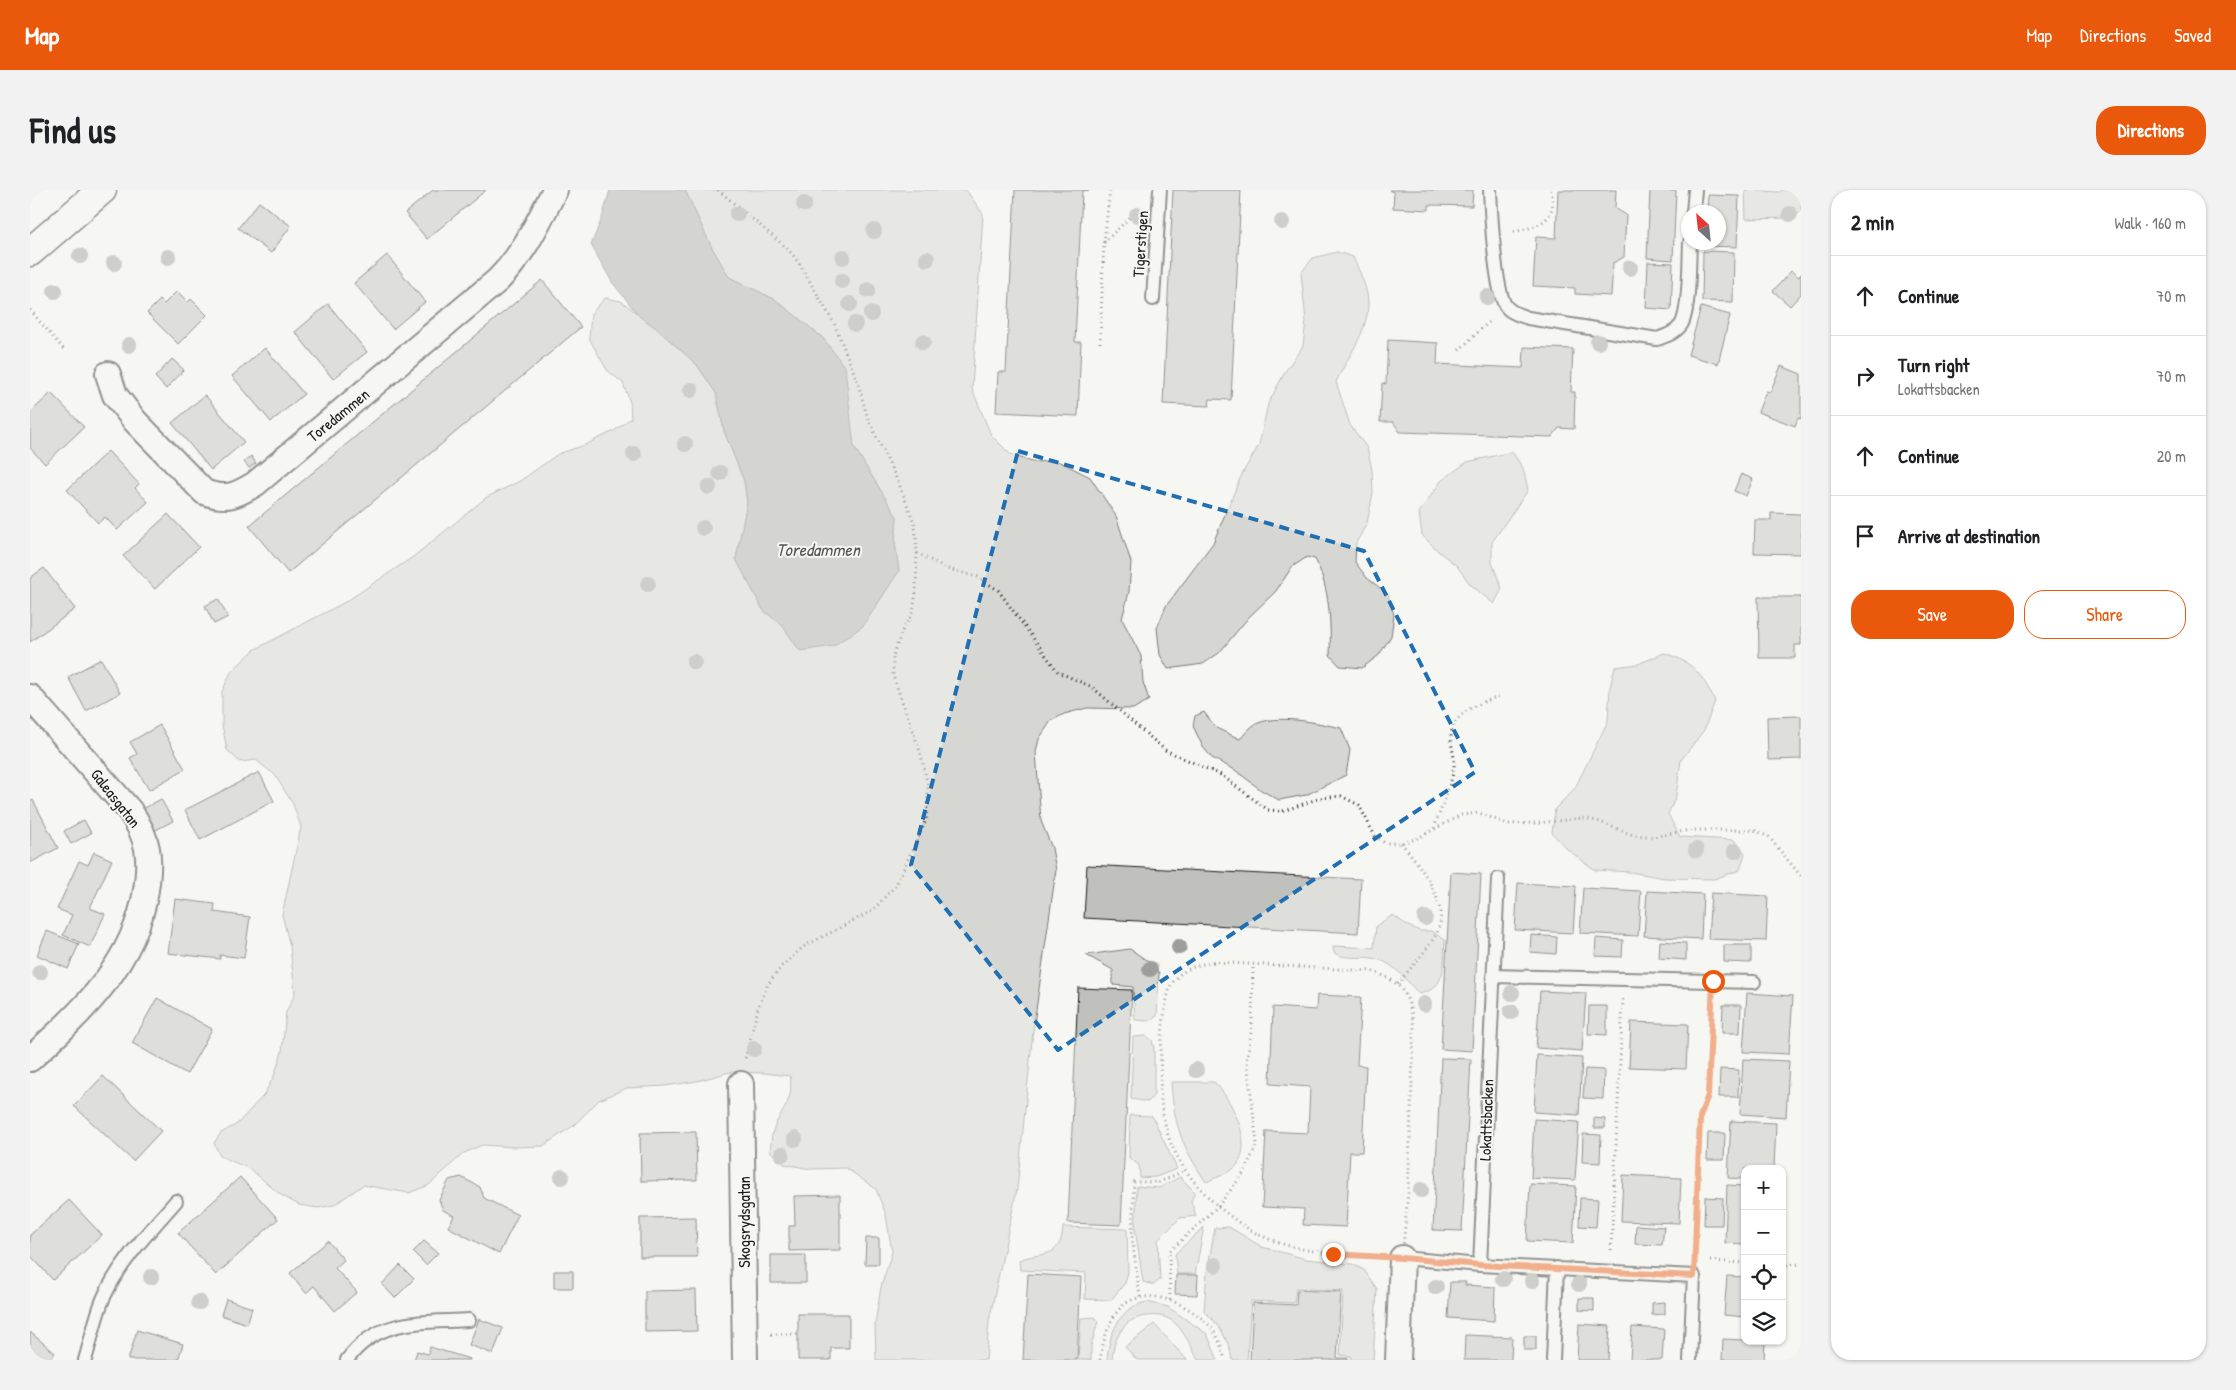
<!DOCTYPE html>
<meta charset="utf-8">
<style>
:root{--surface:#fff;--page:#f2f2f2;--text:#202124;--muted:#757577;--line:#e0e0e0;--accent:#ea580c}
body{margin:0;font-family:"Patrick Hand",sans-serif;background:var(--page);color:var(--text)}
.controls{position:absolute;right:15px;bottom:15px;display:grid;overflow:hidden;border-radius:10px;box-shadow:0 1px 4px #0004}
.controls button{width:45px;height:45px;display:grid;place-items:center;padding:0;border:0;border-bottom:1px solid var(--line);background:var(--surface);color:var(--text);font:25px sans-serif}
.compass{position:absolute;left:1651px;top:15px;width:45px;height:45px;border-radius:50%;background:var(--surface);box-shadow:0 1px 4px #0004;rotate:333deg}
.stop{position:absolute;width:15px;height:15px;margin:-11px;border:4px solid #ea580c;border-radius:50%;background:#fff}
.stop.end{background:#ea580c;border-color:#fff;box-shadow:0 1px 5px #0008}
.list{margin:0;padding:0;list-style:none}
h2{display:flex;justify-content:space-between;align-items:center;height:65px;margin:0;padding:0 20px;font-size:21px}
h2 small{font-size:16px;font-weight:400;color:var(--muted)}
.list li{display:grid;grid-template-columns:32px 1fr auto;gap:15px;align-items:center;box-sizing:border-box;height:80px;padding:0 20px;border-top:1px solid var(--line)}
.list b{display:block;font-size:19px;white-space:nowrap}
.list p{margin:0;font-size:16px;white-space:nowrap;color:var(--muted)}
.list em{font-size:16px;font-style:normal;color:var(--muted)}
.actions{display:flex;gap:10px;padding:15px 20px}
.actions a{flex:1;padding:11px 0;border:1px solid var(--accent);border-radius:20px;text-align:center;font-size:18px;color:var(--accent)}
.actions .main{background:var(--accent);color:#fff}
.icon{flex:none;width:28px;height:28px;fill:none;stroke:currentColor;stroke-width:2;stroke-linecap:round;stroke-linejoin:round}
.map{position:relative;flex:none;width:1771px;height:1170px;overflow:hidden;border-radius:20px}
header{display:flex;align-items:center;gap:30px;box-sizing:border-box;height:70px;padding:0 25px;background:var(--accent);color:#fff}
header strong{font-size:24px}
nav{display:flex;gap:28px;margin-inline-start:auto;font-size:18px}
.intro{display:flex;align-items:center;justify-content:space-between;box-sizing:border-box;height:120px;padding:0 30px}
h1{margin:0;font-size:35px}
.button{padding:12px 22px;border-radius:20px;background:var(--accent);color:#fff;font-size:18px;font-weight:700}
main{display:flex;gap:30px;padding:0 30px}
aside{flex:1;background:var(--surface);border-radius:20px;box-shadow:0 1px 4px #0004}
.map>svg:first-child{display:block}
.green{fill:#d6d6d2;stroke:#797977}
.water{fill:#acaca9;stroke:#727271}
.building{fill:#c0c0bd;stroke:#1c1c1c}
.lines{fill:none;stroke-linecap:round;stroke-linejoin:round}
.service-casing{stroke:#1c1c1c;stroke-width:16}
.minor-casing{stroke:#1c1c1c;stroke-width:28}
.tertiary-casing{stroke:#1c1c1c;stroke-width:31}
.path{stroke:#1c1c1c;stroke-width:3;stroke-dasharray:1 4;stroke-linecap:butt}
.service{stroke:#f6f6f2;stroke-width:12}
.minor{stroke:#f6f6f2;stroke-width:24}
.tertiary{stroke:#f6f6f2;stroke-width:28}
.tree{fill:#9d9d9b}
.route{stroke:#ea580c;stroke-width:6}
.marked{fill:none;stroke:#1f6fb2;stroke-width:4;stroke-dasharray:10 6;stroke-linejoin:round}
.labels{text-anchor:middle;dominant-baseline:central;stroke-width:4;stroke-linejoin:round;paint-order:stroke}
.street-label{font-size:16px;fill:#1c1c1c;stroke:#f6f6f2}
.water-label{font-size:18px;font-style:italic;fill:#565654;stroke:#f6f6f2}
</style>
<header>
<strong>Map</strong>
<nav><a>Map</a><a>Directions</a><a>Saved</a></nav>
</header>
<div class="intro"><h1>Find us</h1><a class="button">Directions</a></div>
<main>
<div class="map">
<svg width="1771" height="1170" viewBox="0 0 1771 1170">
<rect width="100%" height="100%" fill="#f6f6f2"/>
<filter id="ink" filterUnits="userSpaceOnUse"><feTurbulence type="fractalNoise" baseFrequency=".02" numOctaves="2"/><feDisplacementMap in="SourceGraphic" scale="10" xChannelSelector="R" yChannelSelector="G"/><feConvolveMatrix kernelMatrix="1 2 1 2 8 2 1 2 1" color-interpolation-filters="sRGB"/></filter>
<g filter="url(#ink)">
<!-- green -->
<path class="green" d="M655 0H936L953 24 942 199 961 245 980 264 1002 272 1028 271 1060 287 1086 326 1101 372 1099 402 1092 429 1111 466 1113 492 1119 510 1103 519 1057 518 1034 524 1021 531 1009 549 1006 562 1011 631 1022 658 1026 680 1003 841 987 999 959 1131 956 1170H846L845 1134 851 1097 862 1062 856 1025 846 999 816 978 781 979 754 974 740 961C741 955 741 947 743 941 751 918 764 915 760 886L734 883 700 882 667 891 635 896 597 898 569 910 543 936 513 956 483 957 452 955 434 963 399 995 379 1003 333 995 304 1015 288 1018 269 1015 251 1005 220 979 190 966 184 953 191 943 207 934 234 905 244 886 252 862 256 822 265 804 260 756 252 725 271 637 263 614 245 585 226 570 210 572 197 560 192 535V502L201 482 224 460 317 411 383 367 457 307 490 291 528 264 555 255 584 241 601 228 600 212 593 193 577 180 559 148 561 124 575 108 591 111 625 137 667 175 686 203 694 241 714 291 717 312 706 369 733 420 752 435 770 460 803 456 833 436 869 381 865 353 867 327 824 257 819 224 793 148 746 110 699 87 681 56Z
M1715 0 1750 2 1752 0H1771V21L1759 28 1716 29Z
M1307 62 1323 67C1329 81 1339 100 1338 116 1337 143 1317 168 1306 192L1320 235 1337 258 1342 280 1343 303 1337 333 1326 353 1325 372 1337 388 1358 404 1364 425 1361 446 1349 465 1332 478 1310 476 1300 465C1301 432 1300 399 1285 369L1277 367 1262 377 1246 401 1218 428 1189 463 1173 474 1138 479 1130 465 1127 438 1136 416 1183 353 1212 284 1229 255 1238 214 1256 180 1273 156 1276 131 1271 83 1283 68Z
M1482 262 1493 278 1498 300 1462 352V373L1472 399 1464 414 1440 394 1427 376 1408 361 1392 345 1389 323 1411 291 1437 272Z
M1634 463C1665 473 1671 484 1685 511L1674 540 1651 570 1646 606 1638 624 1650 647 1704 650 1715 663 1710 680 1684 689 1635 688 1600 682 1565 680 1537 659 1522 643 1525 619 1545 598 1578 531 1580 497 1585 477 1608 474Z
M1174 522 1186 538 1210 549C1214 545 1219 538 1224 535 1245 523 1289 533 1311 538L1320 560 1316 585 1276 605 1249 610 1231 600 1205 580 1182 568 1173 557 1163 536 1165 526Z
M1363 725 1378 736 1390 741H1401L1415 750C1413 774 1418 798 1389 804 1376 790 1363 771 1342 768 1329 766 1316 770 1304 763L1303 756 1344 758 1346 736Z
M1100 759 1122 774 1129 783 1127 826 1119 831 1105 830 1103 797 1083 795V780L1056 765Z
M1116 846 1122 850 1124 859V905L1118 912 1101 909 1103 847Z
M1141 892H1184C1201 908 1224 953 1207 975 1201 983 1185 988 1176 992 1152 956 1144 936 1141 892Z
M1100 925 1122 926 1147 979 1126 987 1110 988 1109 975 1099 968Z
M1150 987 1165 1002 1161 1011 1166 1026 1150 1028 1128 1050 1130 1090 1123 1095 1113 1092 1105 1038 1107 996 1129 998Z
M1033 1037 1097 1039 1098 1082 1095 1093 1081 1110 1055 1109 1056 1083 990 1080 989 1070C1011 1061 1031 1071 1033 1037Z
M1174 1037 1165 1084H1147L1145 1064Z
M1199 1037 1232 1057 1276 1069 1322 1074 1334 1080 1347 1099 1343 1170H1321V1166L1310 1165 1313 1101 1266 1098 1264 1113 1221 1111 1217 1170H1202C1199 1149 1189 1135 1174 1121L1177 1082 1185 1038Z
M1117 1112 1138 1117 1177 1144 1188 1170H1168C1162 1158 1155 1143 1146 1134 1135 1122 1111 1124 1099 1132 1088 1140 1082 1158 1082 1170H1077C1079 1144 1089 1117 1117 1112Z
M1064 1127 1068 1131 1061 1156V1170H1048L1051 1128Z
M1124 1134 1157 1170H1107L1095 1157Z"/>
<!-- water -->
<path class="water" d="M580 0H655L681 56 699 87 746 110 793 148 815 177 824 257 867 327 865 353 869 381 833 436 803 456 770 461 752 435 733 420 706 369 717 312 714 291 694 241 686 203 667 175 625 137 610 127 582 92 561 55 572 28Z"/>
<!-- building -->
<path class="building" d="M403 0H456L397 49 375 23Z
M985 0H1059L1052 1 1045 152H1051L1048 226 966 222 968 182H976Z
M1143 0H1211L1201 210 1180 209 1179 216 1133 214Z
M1359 0H1443L1442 16 1399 15V20L1363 18 1364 3Z
M1528 0H1586L1585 18 1596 25 1594 67 1583 73 1581 106 1545 104V98L1503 96 1506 47 1526 48Z
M1620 0 1646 1 1643 70 1617 68Z
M1678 5 1709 6 1707 57 1676 56V52H1688V22H1677Z
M229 12 261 36 241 63 208 38Z
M1673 61 1704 62 1703 112 1672 111Z
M357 65 395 112 363 139 324 93Z
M1618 72 1643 73 1641 120 1616 118Z
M1761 81 1769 87 1771 84V104L1760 116 1743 101Z
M512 90 551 137 258 383 219 336Z
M147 101 158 112 161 109 177 125 148 154 117 123 130 110 134 114Z
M298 114 337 162 303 189 265 142Z
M1671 117 1700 125 1688 174 1658 165Z
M1358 150 1408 153 1407 174 1493 178 1494 157 1543 159 1541 202H1545L1544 239 1529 238 1522 247 1370 242 1363 232H1350L1352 193 1356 194Z
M235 158 274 204 241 232 202 186Z
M142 169 154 180 136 199 125 187Z
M1751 176 1771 184V229L1768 228 1765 236 1728 222 1736 201 1740 202Z
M21 203 54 237 15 274 0 258V223Z
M175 205 214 252 181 280 142 233Z
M78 261 109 294 105 298 118 312 87 340 75 327 68 333 37 300Z
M221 266 226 273 219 278 214 272Z
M1711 284 1723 289 1716 306 1704 301Z
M1741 323 1771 324V364L1724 363 1725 330H1741Z
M138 324 169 357 125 399 93 366Z
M14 378 45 419 0 452V388Z
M1728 407H1771V455H1765V468H1729Z
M188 409 198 427 184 434 175 416Z
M71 469 90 503 56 521 38 487Z
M1771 526V569L1738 570 1737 527Z
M130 535 155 579 119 600 100 568 107 564 100 552Z
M229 582 244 611 170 650 155 620Z
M131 609 143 631 122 642 111 620Z
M3 610 28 658 0 673V612Z
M54 630 61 643 41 654 34 641Z
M64 662 82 670 60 718 75 724 60 757 33 745 42 725 27 719 49 671 58 675Z
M1057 675 1331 689 1328 743 1054 728Z
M1421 682 1451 684 1442 861 1411 859Z
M1488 693 1546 696 1543 743 1485 740Z
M1553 698 1611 701 1608 746 1550 743Z
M1617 701 1673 704 1671 749 1614 746Z
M1681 703 1738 706 1736 751 1678 749Z
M145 709 185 714 184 722 220 727 214 768 190 765V769L138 763Z
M17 741 49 754 38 779 7 765Z
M1501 745 1527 747 1526 764 1500 762Z
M1566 748 1593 750 1592 767 1565 766Z
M1630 751 1656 753V770L1629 768Z
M1694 755H1721V773L1694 772Z
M1048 798 1102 800 1091 1035 1038 1033Z
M1510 801 1556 803 1552 861 1506 858Z
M1717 803 1763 806 1759 864 1713 862Z
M1287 805 1331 807 1327 875 1336 876 1332 962H1320L1316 1037 1273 1035 1274 1019 1232 1017 1236 941 1278 943 1280 897 1240 894 1243 817 1286 820Z
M127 808 182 839 157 884 102 853Z
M1693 815H1711L1710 843H1692Z
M1559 816H1577V845L1558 844Z
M1601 832 1658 834 1656 879 1599 877Z
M1507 865 1552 868 1549 925 1504 922Z
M1411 868 1441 869 1432 1041 1403 1040Z
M1713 869 1759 871 1756 927 1710 924Z
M1555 879 1574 880 1573 909 1553 908Z
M1690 879 1709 880 1708 907H1689Z
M73 886 131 941 103 971 44 916Z
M1564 928 1575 929V938H1564Z
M1504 929 1549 932 1545 990 1501 988Z
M1701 931 1746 933 1744 979H1715V989L1698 988Z
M666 942 667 990 611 991 610 943Z
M1678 943H1695L1694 970H1677Z
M1553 944 1571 945 1570 973 1552 972Z
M1593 985 1651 988 1649 1033 1591 1031Z
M210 987 248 1029 186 1085 148 1043Z
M431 987 450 997 454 1008 488 1025 469 1064 418 1037 424 1026 413 1020 409 1010 419 990Z
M1500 994 1546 996 1543 1053 1497 1051Z
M1697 995 1715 996V1054L1695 1053Z
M810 1005V1060L759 1061V1036H765L764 1006Z
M1675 1007 1693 1008 1692 1035H1674Z
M1550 1008 1568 1009 1566 1037 1549 1036Z
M39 1010 72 1045 23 1090 0 1065V1045Z
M666 1027 667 1067H610V1028Z
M1606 1035 1634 1037 1632 1055 1605 1054Z
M836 1048H849V1074H835Z
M298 1051 314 1070 305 1078 327 1102 305 1121 284 1096 276 1103 260 1083Z
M394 1051 408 1063 396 1075 383 1062Z
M741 1065H776V1093H741Z
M370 1075 384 1089 365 1108 352 1094Z
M524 1081H543V1098H524Z
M998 1084 1051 1087 1047 1170H993Z
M1146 1085H1168L1167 1105 1145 1104Z
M1697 1086 1715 1087V1127L1694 1125Z
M1420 1092H1436L1435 1095 1465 1097 1464 1131 1418 1128Z
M666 1100 667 1141 615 1142V1101Z
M1267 1100 1311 1102 1307 1168H1318V1170H1220L1223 1113 1266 1115Z
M1549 1108H1564V1121L1549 1120Z
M196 1109 222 1118 217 1134 191 1125Z
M1635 1112V1124L1622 1125V1113Z
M768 1124H819V1158H801V1170H768Z
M449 1129 473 1138 463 1164 439 1155Z
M1549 1134 1580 1136 1578 1170H1547Z
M1602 1137 1634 1139 1632 1170H1600Z
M107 1140 153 1154 148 1170H98Z
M0 1142 25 1163 19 1170H0Z
M1435 1145 1482 1147 1481 1170H1434Z
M1494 1146H1506V1160H1494Z
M1693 1149 1735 1151 1734 1170H1692Z
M400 1157 440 1169V1170H384L387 1161 398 1164Z"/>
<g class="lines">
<defs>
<path id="service" d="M1460 0C1461 24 1465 97 1475 115 1480 123 1490 125 1498 128L1627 149C1636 146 1645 143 1651 135 1660 121 1659 71 1660 52
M1663 22 1665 0
M1123 109 1130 0
M1463 786 1724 792
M1372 1068 1450 1075 1664 1086 1660 1170
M1450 1075 1468 689
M55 1170C61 1151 66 1124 74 1107 91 1070 120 1041 146 1011
M317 1170C348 1127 392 1133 439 1130
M1523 1170 1527 1078"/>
<path id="minor" d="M78 184 85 205 105 231 174 302C196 310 205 306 225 294L468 90C494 64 508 32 525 0
M0 507 100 621C119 649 121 667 116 700 105 773 52 822 0 869
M711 894 715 1170
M1368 1170 1372 1068"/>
<path id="tertiary" d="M0 62 72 0"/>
</defs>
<!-- service casing -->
<use href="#service" class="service-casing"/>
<!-- minor casing -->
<use href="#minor" class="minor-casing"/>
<!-- tertiary casing -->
<use href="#tertiary" class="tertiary-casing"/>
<!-- path -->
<path class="path" d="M688 0 758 59 769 73 804 133 828 193 838 229 869 294 885 335 887 363 886 402 883 422 872 441 863 466V486L890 561 898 596 896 630 866 695 842 721 773 757 752 776 738 794 728 818 715 869
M1484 42C1509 36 1528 31 1521 0
M1074 52 1080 0
M0 120 35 161
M1070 153 1074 52 1108 20
M1429 160 1461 130
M887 363 918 379 948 387 968 400 1028 482 1062 497 1135 560 1191 585 1238 620 1253 621 1290 608 1311 606 1329 615 1345 646 1355 653H1371L1386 649 1431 625 1449 623 1478 634 1508 633 1553 628 1567 631 1603 645 1623 647 1659 640H1724L1739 647 1771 686
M1404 638C1409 624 1424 588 1424 575 1425 566 1421 557 1421 548 1421 521 1451 514 1471 505
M1183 772 1341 781C1372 791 1379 804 1384 837L1378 1003 1372 1068C1319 1065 1257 1066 1211 1034 1185 1016 1159 991 1145 962 1137 947 1133 929 1131 911 1129 887 1131 810 1143 792 1152 779 1167 775 1183 772Z
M1368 794C1380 778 1400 758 1408 740 1420 714 1388 672 1371 653
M1581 1060 1593 809
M1664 1066 1670 927 1678 905 1682 811
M1680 1071 1715 1073
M1752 1075 1771 1074
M1110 1107 1102 1048 1104 992H1129L1155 981
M1140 1110 1139 1062 1188 1016 1214 983 1227 954 1217 871 1222 835 1223 775
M741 1144H768
M1070 1170C1073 1151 1080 1122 1098 1112 1124 1097 1160 1116 1179 1135 1188 1145 1192 1157 1195 1170"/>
<!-- service -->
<use href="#service" class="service"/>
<!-- minor -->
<use href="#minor" class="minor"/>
<!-- tertiary -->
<use href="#tertiary" class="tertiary"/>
</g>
<!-- trees -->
<g class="tree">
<circle cx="774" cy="14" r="8"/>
<circle cx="707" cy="24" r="8"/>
<circle cx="1760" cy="24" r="8"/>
<circle cx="1107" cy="25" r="8"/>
<circle cx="1252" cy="32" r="8"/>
<circle cx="844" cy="41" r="8"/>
<circle cx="50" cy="66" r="8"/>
<circle cx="138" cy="67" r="8"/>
<circle cx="813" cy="67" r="8"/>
<circle cx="897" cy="69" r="8"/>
<circle cx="84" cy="73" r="8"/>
<circle cx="1600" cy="78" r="8"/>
<circle cx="812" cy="91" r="8"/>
<circle cx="838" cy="100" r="8"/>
<circle cx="25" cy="101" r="8"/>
<circle cx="1457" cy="107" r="8"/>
<circle cx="820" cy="114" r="8"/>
<circle cx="841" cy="124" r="8"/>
<circle cx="825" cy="134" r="8"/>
<circle cx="893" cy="152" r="8"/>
<circle cx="1568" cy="152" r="8"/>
<circle cx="99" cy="155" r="8"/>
<circle cx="661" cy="200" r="8"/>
<circle cx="655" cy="254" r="8"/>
<circle cx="604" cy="264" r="8"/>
<circle cx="690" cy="283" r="8"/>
<circle cx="679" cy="297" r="8"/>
<circle cx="673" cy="338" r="8"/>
<circle cx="618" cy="394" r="8"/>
<circle cx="664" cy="472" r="8"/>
<circle cx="1666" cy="660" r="8"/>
<circle cx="1705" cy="661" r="8"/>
<circle cx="1395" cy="728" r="8"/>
<circle cx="1149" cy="757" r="8"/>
<circle cx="1120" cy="779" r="8"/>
<circle cx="10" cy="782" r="8"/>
<circle cx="1482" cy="803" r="8"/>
<circle cx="1394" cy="814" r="8"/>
<circle cx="1481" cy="822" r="8"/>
<circle cx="724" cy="859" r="8"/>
<circle cx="1166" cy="880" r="8"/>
<circle cx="765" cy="949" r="8"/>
<circle cx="752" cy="964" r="8"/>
<circle cx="532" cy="987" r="8"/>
<circle cx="1391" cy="1000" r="8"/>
<circle cx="1185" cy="1075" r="8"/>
<circle cx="121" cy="1087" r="8"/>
<circle cx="1473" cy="1089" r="8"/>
<circle cx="1502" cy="1091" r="8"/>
<circle cx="1549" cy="1094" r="8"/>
<circle cx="1406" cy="1097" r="8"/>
<circle cx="169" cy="1112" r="8"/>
</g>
</g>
<g class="lines" filter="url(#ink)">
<!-- route -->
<path class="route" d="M1303 1064 1372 1068 1450 1075 1664 1086 1670 927 1678 905 1683 791"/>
</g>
<!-- marked area -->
<path d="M0 0H1771V1170H0ZM988 261 1334 361 1445 582 1028 860 881 675Z" fill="#f6f6f2" fill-opacity=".55" fill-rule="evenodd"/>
<path class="marked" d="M988 261 1334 361 1445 582 1028 860 881 675Z"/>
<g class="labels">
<!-- street labels -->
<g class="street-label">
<text transform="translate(1110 54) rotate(-86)">Tigerstigen</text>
<text transform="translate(308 225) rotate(-39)">Toredammen</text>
<text transform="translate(86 608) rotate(52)">Galeasgatan</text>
<text transform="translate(1456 930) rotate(-88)">Lokattsbacken</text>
<text transform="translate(714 1032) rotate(-90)">Skogsrydsgatan</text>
</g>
<!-- water labels -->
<g class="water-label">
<text x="788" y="359">Toredammen</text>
</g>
</g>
</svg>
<div class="controls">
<button>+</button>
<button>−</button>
<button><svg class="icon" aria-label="locate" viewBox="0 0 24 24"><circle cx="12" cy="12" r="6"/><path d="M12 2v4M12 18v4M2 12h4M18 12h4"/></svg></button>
<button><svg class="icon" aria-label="layers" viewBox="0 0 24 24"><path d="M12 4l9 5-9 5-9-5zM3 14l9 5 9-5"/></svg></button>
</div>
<svg class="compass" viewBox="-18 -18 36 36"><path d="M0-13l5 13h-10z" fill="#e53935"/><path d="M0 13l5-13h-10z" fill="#757577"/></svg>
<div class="stop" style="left:1683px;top:791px"></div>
<div class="stop end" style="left:1303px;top:1064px"></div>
</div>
<aside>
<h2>2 min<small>Walk · 160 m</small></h2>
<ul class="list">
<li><svg class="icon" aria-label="ahead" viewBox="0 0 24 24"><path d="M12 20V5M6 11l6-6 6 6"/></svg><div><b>Continue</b></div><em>70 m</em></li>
<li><svg class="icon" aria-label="right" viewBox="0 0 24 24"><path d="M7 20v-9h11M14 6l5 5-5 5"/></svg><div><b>Turn right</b><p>Lokattsbacken</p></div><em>70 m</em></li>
<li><svg class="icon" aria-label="ahead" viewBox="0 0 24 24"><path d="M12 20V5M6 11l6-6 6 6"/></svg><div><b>Continue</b></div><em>20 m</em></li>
<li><svg class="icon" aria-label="arrive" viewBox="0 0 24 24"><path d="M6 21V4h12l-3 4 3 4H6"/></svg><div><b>Arrive at destination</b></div></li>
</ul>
<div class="actions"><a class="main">Save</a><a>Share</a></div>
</aside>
</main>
